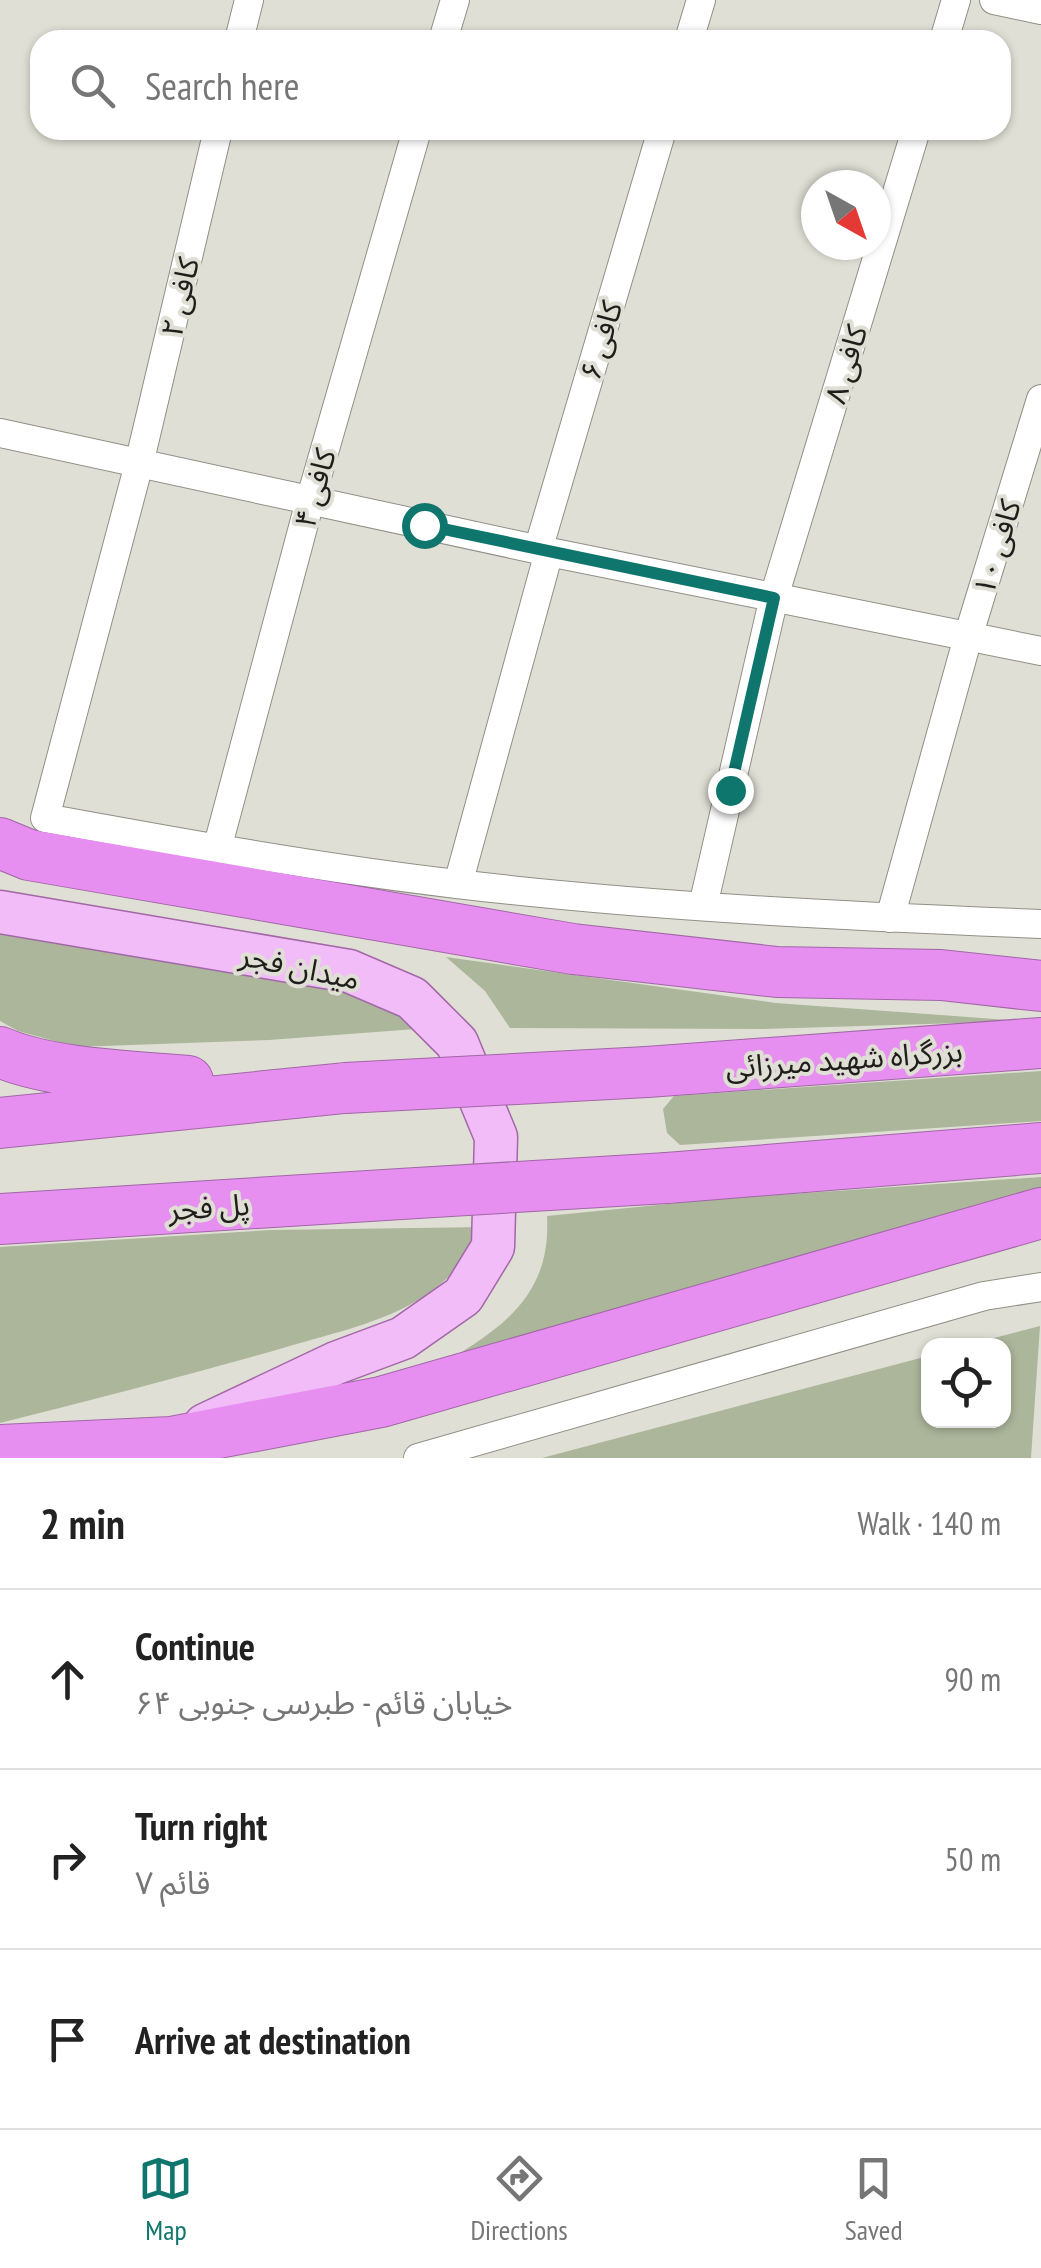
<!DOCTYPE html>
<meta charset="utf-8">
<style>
:root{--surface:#fff;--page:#f2f2f2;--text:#222;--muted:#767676;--line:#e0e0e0;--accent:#0f766e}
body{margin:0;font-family:"PT Sans Narrow","Noto Sans Arabic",sans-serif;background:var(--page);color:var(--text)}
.controls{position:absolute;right:30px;bottom:30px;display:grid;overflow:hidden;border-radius:20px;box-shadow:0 2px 8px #0004}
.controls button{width:90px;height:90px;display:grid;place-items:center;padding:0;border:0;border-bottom:2px solid var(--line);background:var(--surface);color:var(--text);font:50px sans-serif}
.compass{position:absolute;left:801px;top:170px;width:90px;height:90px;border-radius:50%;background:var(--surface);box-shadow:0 2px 8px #0004;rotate:140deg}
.stop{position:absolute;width:30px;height:30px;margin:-22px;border:8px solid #0f766e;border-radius:50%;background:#fff}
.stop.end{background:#0f766e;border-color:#fff;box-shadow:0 2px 10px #0008}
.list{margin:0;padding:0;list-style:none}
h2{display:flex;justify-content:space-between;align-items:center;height:130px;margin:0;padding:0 40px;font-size:42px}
h2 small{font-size:32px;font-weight:400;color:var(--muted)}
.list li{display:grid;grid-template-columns:65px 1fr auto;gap:30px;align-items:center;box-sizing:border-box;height:180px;padding:0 40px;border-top:2px solid var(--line)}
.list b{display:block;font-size:38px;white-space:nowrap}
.list p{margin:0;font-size:32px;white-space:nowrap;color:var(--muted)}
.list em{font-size:32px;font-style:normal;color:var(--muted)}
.icon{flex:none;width:55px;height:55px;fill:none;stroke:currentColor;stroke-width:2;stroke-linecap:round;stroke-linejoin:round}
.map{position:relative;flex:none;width:1041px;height:1458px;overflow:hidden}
.search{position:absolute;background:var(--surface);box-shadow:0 2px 8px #0004;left:30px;right:30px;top:30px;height:110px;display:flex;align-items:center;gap:25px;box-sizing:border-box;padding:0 35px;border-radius:30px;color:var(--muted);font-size:38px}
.sheet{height:670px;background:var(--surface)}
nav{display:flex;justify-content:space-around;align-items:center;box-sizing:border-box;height:140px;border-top:2px solid var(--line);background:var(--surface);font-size:28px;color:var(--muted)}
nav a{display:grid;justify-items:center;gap:5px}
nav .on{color:var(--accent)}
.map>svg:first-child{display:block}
.green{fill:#acb69b}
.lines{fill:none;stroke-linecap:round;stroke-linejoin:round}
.street-casing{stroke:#918f86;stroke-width:30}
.primary-casing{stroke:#a167a6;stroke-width:45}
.highway-casing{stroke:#a167a6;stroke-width:52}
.street{stroke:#fff;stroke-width:28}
.primary{stroke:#f1bcf7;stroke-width:42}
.highway{stroke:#e78ff1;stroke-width:50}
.highway-bridge-casing{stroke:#a167a6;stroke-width:52;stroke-linecap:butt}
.highway-bridge{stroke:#e78ff1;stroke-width:50}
.route{stroke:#0f766e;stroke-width:12}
.labels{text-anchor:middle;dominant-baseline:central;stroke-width:8;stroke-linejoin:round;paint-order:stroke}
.street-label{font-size:30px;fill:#1f1e1b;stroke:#e0dfd5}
</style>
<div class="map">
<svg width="1041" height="1458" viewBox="0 0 1041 1458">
<rect width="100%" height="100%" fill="#e0dfd5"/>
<!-- green -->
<path class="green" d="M0 925 313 980 397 1009 416 1029 269 1040 76 1047 18 1031 0 1021Z
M446 957 776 1003 1023 1021 763 1029 510 1028 485 991Z
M1041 1071V1121L680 1145 667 1133 663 1109 674 1096Z
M1041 1177V1201L428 1372C493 1334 552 1302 547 1216L718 1199Z
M487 1227C467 1259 447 1284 413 1303 374 1325 326 1335 283 1348 189 1375 95 1399 0 1423V1247L271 1230Z
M1040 1326 1031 1458H542L928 1356V1420H1004V1346L967 1345Z"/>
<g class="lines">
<defs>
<path id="street" d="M994 0 1041 10
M239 40 249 0
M443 40 455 0
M689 40 701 0
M944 40 956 0
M218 130 139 464 45 818C182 843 319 868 457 884 651 907 846 916 1041 924
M0 433 549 552 1041 651
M538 550 662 130
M217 849 310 501 417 130
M458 884 549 552
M703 906 774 597 916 130
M890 918 968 637 1041 399
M418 1458 984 1296 1041 1287"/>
<path id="primary" d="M0 912 349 971 412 998 457 1043 496 1137 493 1247 463 1296 403 1338 336 1363 205 1425"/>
<path id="highway" d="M0 843 29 855 573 949 777 972 941 975 1041 986
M0 1052C50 1074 133 1076 188 1081
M647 1072 1041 1043
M0 1123 345 1088
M667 1178 1041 1148
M0 1219 417 1193
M0 1450 171 1442 381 1402 1041 1213"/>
</defs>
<!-- street casing -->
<use href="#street" class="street-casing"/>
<!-- primary casing -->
<use href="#primary" class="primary-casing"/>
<!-- highway casing -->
<use href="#highway" class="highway-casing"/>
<!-- street -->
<use href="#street" class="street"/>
<!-- primary -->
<use href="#primary" class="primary"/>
<!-- highway -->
<use href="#highway" class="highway"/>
<defs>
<path id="highway-bridge" d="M345 1088 647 1072
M417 1193 667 1178"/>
</defs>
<!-- highway-bridge casing -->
<use href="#highway-bridge" class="highway-bridge-casing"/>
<!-- highway-bridge -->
<use href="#highway-bridge" class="highway-bridge"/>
</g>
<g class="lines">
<!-- route -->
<path class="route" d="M424 525 774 598 730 790"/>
</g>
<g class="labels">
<!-- street labels -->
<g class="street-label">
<text transform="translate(179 297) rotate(-77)">کافی ۲</text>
<text transform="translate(600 340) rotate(-73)">کافی ۶</text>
<text transform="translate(845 364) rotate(-73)">کافی ۸</text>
<text transform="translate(314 488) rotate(-74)">کافی ۴</text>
<text transform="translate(996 547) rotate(-73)">کافی ۱۰</text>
<text transform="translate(300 966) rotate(12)">میدان فجر</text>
<text transform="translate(844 1058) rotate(-4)">بزرگراه شهید میرزائی</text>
<text transform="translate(209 1206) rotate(-4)">پل فجر</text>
</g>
</g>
</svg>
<div class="controls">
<button><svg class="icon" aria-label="locate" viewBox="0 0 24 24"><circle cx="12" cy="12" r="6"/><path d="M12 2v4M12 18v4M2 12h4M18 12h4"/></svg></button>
</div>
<svg class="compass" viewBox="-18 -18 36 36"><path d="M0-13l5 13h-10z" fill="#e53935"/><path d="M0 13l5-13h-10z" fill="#767676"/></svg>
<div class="stop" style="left:424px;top:525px"></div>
<div class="stop end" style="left:730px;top:790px"></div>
<div class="search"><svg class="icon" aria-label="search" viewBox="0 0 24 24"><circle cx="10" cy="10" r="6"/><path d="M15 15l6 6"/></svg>Search here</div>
</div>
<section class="sheet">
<h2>2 min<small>Walk · 140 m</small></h2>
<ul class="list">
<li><svg class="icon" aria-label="ahead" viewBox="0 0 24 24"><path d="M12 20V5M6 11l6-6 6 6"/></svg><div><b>Continue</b><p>خیابان قائم - طبرسی جنوبی ۶۴</p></div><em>90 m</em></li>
<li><svg class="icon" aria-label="right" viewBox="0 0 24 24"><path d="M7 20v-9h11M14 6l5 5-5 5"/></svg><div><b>Turn right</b><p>قائم ۷</p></div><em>50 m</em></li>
<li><svg class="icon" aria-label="arrive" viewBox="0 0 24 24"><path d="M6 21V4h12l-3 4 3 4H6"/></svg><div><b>Arrive at destination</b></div></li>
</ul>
</section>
<nav>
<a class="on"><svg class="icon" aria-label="map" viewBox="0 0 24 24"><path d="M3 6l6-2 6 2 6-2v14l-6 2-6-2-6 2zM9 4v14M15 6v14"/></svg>Map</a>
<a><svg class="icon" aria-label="directions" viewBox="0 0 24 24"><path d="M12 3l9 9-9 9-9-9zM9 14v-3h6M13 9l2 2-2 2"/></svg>Directions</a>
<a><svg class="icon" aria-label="saved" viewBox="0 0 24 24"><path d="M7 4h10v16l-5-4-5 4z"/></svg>Saved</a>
</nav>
